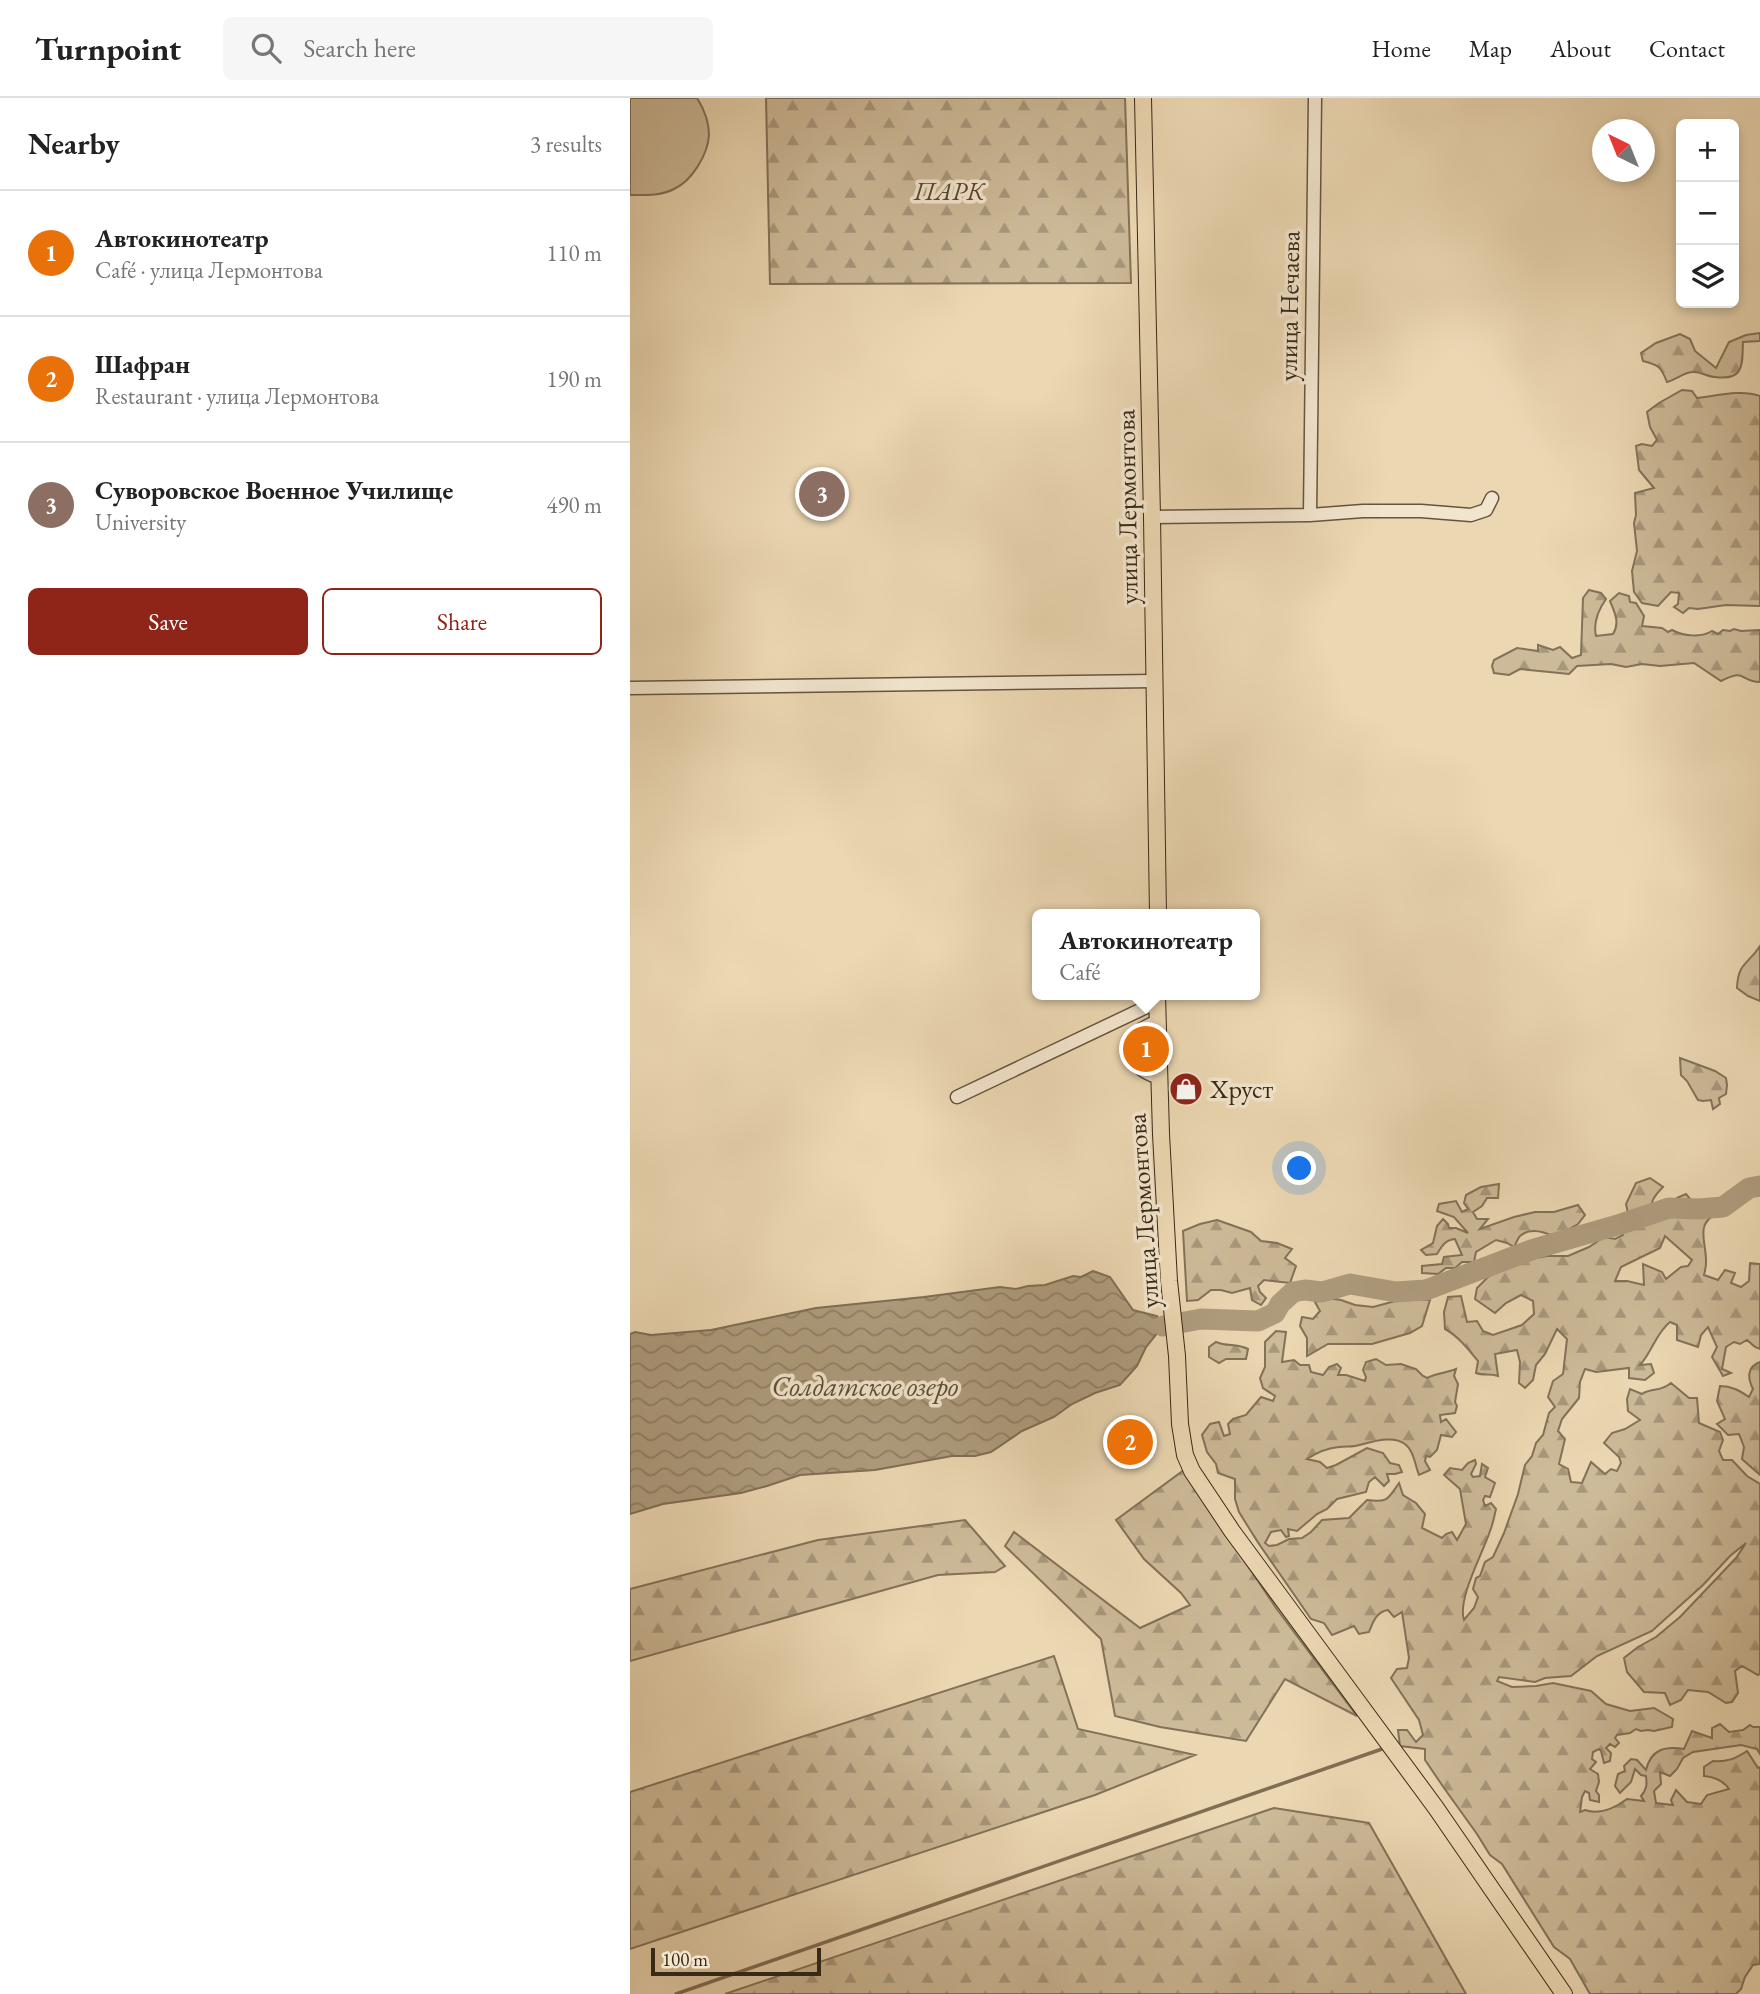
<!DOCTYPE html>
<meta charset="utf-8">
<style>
:root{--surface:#fff;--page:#f6f6f6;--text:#222;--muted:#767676;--line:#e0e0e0;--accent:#8f2418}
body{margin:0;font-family:"EB Garamond",serif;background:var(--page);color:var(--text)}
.controls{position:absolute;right:21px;top:21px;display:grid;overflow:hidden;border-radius:10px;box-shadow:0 4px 10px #0003}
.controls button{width:63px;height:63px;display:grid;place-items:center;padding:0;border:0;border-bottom:2px solid var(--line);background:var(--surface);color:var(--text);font:35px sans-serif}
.compass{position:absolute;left:962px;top:21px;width:63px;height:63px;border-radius:50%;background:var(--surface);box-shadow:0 4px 10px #0003;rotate:317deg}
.scale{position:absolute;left:21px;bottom:18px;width:170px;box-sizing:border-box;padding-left:7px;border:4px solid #382a17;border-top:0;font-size:19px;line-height:24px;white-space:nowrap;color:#382a17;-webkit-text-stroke:5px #f2e5cd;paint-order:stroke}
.you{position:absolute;left:670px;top:1071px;width:24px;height:24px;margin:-18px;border:5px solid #fff;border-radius:50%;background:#1a73e8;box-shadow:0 0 0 10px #1a73e833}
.badge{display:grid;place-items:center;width:46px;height:46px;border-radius:50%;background:var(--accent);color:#fff;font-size:23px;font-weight:700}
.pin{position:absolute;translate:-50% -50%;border:4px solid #fff;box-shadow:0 2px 7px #0006}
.popup{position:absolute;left:402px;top:811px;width:228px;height:91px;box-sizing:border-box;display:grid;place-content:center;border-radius:10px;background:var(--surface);filter:drop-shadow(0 2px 5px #0005);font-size:23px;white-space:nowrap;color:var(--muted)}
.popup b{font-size:26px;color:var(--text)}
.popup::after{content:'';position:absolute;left:50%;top:100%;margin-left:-14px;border:14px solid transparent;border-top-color:var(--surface)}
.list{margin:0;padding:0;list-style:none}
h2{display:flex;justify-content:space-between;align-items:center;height:91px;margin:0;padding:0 28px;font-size:30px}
h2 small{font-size:23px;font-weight:400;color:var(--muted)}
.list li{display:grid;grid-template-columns:46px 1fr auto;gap:21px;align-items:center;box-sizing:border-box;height:126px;padding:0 28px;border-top:2px solid var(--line)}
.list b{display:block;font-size:26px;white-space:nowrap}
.list p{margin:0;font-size:23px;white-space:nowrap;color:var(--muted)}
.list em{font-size:23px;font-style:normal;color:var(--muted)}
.actions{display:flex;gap:14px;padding:21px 28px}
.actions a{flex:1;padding:16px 0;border:2px solid var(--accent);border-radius:10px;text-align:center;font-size:24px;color:var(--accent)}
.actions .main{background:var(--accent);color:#fff}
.icon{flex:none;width:38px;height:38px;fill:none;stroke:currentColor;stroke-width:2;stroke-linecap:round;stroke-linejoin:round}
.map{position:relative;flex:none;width:1130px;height:1896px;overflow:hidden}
header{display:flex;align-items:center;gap:42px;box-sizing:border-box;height:98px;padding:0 35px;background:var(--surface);border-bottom:2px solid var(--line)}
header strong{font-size:33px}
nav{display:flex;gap:38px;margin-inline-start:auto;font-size:24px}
.search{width:490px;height:63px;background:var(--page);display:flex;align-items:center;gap:18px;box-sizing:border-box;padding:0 24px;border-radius:10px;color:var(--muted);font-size:26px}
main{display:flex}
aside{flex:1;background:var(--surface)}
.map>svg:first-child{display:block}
.green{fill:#cdba98;stroke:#827258;stroke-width:2}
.forest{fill:url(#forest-firs);stroke:#827258;stroke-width:2;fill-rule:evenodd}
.water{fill:url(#water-waves);stroke:#7f6e54;stroke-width:2}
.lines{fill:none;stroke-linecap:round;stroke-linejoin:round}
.stream{stroke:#7f6e54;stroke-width:3.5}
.river{stroke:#ae9c7d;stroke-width:21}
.minor-casing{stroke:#65553e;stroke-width:15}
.major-casing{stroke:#382a17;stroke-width:18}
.minor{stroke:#f2e5cd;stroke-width:12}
.major{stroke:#ebd7b2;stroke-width:16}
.labels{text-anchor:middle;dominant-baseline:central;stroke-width:7;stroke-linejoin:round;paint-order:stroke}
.park-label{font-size:26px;font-style:italic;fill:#564731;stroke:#f2e5cd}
.street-label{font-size:26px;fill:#382a17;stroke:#f2e5cd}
.poi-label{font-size:26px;fill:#382a17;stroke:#f2e5cd;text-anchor:start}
.water-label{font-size:28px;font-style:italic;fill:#5b4c36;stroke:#f2e5cd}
</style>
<header>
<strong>Turnpoint</strong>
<div class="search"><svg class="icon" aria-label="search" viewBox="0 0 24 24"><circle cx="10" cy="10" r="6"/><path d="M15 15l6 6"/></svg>Search here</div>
<nav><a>Home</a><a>Map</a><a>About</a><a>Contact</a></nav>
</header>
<main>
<aside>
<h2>Nearby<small>3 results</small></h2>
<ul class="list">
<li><span class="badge" style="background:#e8710a">1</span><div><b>Автокинотеатр</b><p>Café · улица Лермонтова</p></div><em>110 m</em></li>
<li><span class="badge" style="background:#e8710a">2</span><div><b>Шафран</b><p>Restaurant · улица Лермонтова</p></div><em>190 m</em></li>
<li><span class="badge" style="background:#8d6e63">3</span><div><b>Суворовское Военное Училище</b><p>University</p></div><em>490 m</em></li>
</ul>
<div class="actions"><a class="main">Save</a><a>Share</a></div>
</aside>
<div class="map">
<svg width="1130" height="1896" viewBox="0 0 1130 1896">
<defs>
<pattern id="forest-firs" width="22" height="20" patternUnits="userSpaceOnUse" patternTransform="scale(1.75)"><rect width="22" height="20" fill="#cdba98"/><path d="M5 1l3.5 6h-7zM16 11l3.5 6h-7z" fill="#a7977b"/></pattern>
<pattern id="water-waves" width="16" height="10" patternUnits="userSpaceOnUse" patternTransform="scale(1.75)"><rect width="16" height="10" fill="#ae9c7d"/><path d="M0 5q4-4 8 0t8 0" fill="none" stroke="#8f7f65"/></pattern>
</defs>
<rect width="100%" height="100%" fill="#ebd7b2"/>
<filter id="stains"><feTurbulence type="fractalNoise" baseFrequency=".00286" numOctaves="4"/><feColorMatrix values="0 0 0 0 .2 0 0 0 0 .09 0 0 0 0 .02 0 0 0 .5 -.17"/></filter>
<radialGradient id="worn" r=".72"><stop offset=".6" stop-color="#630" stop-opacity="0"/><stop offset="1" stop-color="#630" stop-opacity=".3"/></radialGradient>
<!-- green -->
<path class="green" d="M0 0H67C74 11 79 23 79 37 78 56 62 83 44 91 31 98 14 97 0 97Z"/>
<!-- forest -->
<path class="forest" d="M136 0H495L501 185 140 186Z
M1130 235V243L1113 244C1112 266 1115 283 1085 279 1078 279 1070 273 1063 274 1054 274 1046 282 1037 284 1031 269 1029 267 1013 263L1011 255 1026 245 1050 236 1060 241 1065 253 1086 270 1099 244 1116 237Z
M1052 292 1062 293 1067 300C1086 298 1111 291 1130 298V508L1096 507 1068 511 1059 510 1053 515 1044 509 1048 506 1049 495 1041 494 1028 508 1012 505 1004 494 1002 473 1007 453 1004 425 1006 417 1005 395 1024 390 1009 372 1006 348 1012 346 1022 348 1027 342 1020 329 1017 314 1029 305Z
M959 492 971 495 976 501C969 511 963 525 966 538L983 536C990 525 985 515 980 503L989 495 999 498 1000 504 1006 505 1014 518 1012 528 1032 530 1038 534 1042 532C1053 538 1071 540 1082 533L1088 536 1093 532 1100 533 1104 531 1111 533 1130 532V584C1108 583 1117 570 1091 583L1064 565 1030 568 1012 566 996 569 981 566 947 568 939 576 890 571 879 577 864 575 862 568 864 562 887 550 908 553V547L923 552 930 549 942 560 951 557 953 500Z
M1130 848V903L1118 898 1107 890C1108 864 1118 867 1130 848Z
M1050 960 1085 973 1096 980 1097 987 1096 996 1089 1000 1090 1006 1083 1011 1081 1002 1073 1003 1068 1002 1057 983 1051 977Z
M1020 1080 1033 1089C1022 1100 1019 1106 1022 1121L1046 1112 1047 1100 1056 1096 1065 1107 1079 1106 1096 1113C1061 1122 1077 1142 1076 1165 1076 1169 1075 1173 1074 1177L1088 1182 1095 1172 1105 1175 1101 1185 1111 1189 1119 1183 1120 1165 1130 1166V1251L1125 1249 1117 1242 1110 1246 1104 1244 1096 1249 1092 1271 1101 1275 1093 1278 1082 1259 1087 1249 1078 1229 1071 1237 1068 1249 1047 1242V1227L1040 1224C1026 1235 1022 1254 1010 1267L1021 1266 1024 1275 1015 1282 999 1280V1270L966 1274 955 1271 950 1284 949 1300 932 1321 928 1333 935 1341 929 1366 938 1371 941 1384 952 1385 961 1364 975 1376 981 1371 987 1373 991 1365 989 1359 974 1345 982 1335 995 1331 1010 1322 998 1313 997 1301 1000 1291 1012 1296C1022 1289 1029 1295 1041 1285L1059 1300H1067L1069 1325 1090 1334 1093 1342 1089 1353 1093 1362H1102L1117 1378 1130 1386V1576L1128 1577 1112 1568 1105 1573 1108 1595 1102 1604 1096 1605 1078 1594 1058 1592 1051 1602 1040 1607 1035 1595 1014 1594 997 1574 994 1560 1008 1549 1026 1539 1050 1519 1106 1460 1116 1445 1100 1458 1073 1487 1022 1533 967 1558 941 1578 915 1580 905 1584 869 1579 867 1583 882 1589 906 1588 923 1585 961 1593 976 1606 1000 1613 1024 1610 1043 1621 1042 1629 1024 1633 1018 1632 1011 1633 1006 1631 1000 1635 987 1637 985 1640 989 1645 985 1649 980 1646 976 1650 981 1655 980 1663 974 1665 971 1653 969 1651 963 1654 962 1661 966 1664 960 1671 968 1676 969 1684 966 1693 969 1697V1704L960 1702 959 1695 955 1693 952 1699 950 1714 955 1712C969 1717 985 1710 997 1701L1014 1703 1011 1698C1017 1691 1017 1687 1016 1678L1011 1677 1005 1671 1001 1684 990 1695 985 1688 988 1676 995 1673 994 1668 1001 1661 1007 1662 1016 1672C1021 1651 1035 1648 1054 1651L1062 1633 1082 1640V1630L1090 1626 1099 1634 1113 1632 1120 1627 1123 1629H1130V1656L1127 1651 1111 1647 1063 1654 1053 1660 1047 1671 1040 1678 1030 1674 1031 1686 1024 1693 1026 1705 1043 1707 1041 1702 1046 1692 1057 1704 1071 1706 1077 1697 1099 1691C1093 1682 1085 1679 1074 1678V1669L1083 1663C1097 1664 1105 1661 1117 1653L1128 1670 1130 1669V1866L1123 1867 1115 1879 1111 1891 1106 1896H960L940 1861 924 1849 872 1766 860 1757 847 1736 814 1690 795 1662V1651L770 1648 768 1632H777L786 1644 793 1637 789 1622 761 1580 767 1571 777 1570 779 1560 772 1514 764 1519 758 1512C746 1514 743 1524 739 1534L729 1536 724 1528 702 1537 694 1525 681 1521 627 1443 609 1414 605 1401V1381L588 1375 586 1366 577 1354 572 1337 580 1326 589 1324 594 1338 600 1336 598 1326 603 1321 616 1317 631 1299 643 1303 645 1298 633 1290 630 1280 635 1269V1244L646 1233 656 1234 652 1264 664 1262 670 1267H679L681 1274 693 1277 699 1269 707 1266 711 1270 708 1277H716L735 1283 736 1279 733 1272 736 1264 746 1261 756 1267 771 1266 786 1271 793 1278 797 1280C807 1275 816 1275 826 1271L824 1278 828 1286 825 1304 827 1308 825 1315 810 1317 811 1324 816 1321 826 1334 822 1339 811 1337 807 1352 800 1359 796 1358 795 1363 800 1372 789 1377C785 1367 784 1353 775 1346 762 1336 739 1345 725 1348 720 1349 714 1348 709 1349 697 1350 686 1355 677 1361L690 1364 697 1370 706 1367 737 1350 753 1355 760 1365 769 1367 772 1374 765 1376H757L759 1383 754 1388 745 1379 739 1384 736 1394 707 1401 697 1411 687 1416 667 1433 658 1431 659 1438 656 1439 651 1432 641 1434 635 1445 639 1448 647 1447 659 1441 672 1440 681 1434 692 1422 719 1420 737 1402C758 1405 758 1401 769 1385L773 1397 786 1405 795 1416 792 1430 812 1440 816 1436 822 1434 827 1442 836 1426 830 1391 814 1377 820 1370 832 1372 838 1365 845 1362 846 1366 841 1376 843 1379 850 1378 852 1366 858 1370 855 1379 865 1385 860 1399 855 1398 853 1402 855 1408 861 1405 866 1411C864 1419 863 1426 860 1433 853 1455 827 1501 834 1522L844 1510 848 1499 843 1491 846 1480 850 1478 855 1464 863 1459 874 1435 888 1396 895 1367 902 1358 906 1345 913 1337 919 1315 925 1309 918 1299 923 1283 933 1276 937 1241 927 1231 915 1256 906 1267 903 1282 895 1290 889 1285 890 1264 887 1252 865 1256 868 1278C860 1275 854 1278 846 1275L848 1263C838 1251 828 1238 815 1231L814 1214 818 1199 831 1198 837 1224 847 1223 853 1233 863 1237 892 1227 904 1216 903 1203 891 1197 876 1205 865 1215 845 1201 847 1190 859 1178 895 1162 917 1158H938L959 1149 974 1139 985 1141 993 1137 988 1118 998 1115 996 1106 1006 1085ZM1035 1138 1062 1162 1058 1168 1051 1169 1036 1181 1032 1174 1013 1166 1014 1187 997 1183H985L991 1169 1030 1150Z
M869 1086 868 1100H857L852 1108 843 1114 847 1121H858L850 1131 884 1119 905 1114H924L948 1107 955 1117 948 1126 925 1139C915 1134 900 1129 890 1138 887 1141 886 1146 884 1149L877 1145 866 1142 846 1154 844 1164H832L825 1170H816L808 1176 792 1175V1168L812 1166 814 1159 832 1157 825 1141C815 1142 812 1148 807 1156L796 1157 791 1152 803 1145 807 1128 813 1121 818 1126 819 1130H826L838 1135 824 1119 807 1113 809 1106 826 1103 832 1114 838 1111 834 1105 836 1097 851 1089Z
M587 1122 621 1134 631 1143 647 1145 662 1151 655 1160 666 1168 660 1185 634 1182 628 1188 630 1194 636 1200 631 1207 622 1202 620 1190 602 1195 591 1192H581L568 1202 557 1203 553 1133 570 1126Z
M699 1200 711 1202 725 1207 743 1209 773 1201 800 1202 792 1228 780 1235 742 1246H698L677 1258V1240L670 1228 672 1219 683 1221 690 1213 685 1204Z
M586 1244C598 1249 606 1245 618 1251L616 1261H596L589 1265 579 1259V1249Z
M1130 1264V1377L1112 1361 1114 1349 1109 1336 1098 1337 1087 1326 1095 1321 1087 1303 1090 1288C1102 1288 1110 1293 1119 1299L1123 1291C1118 1281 1116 1269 1130 1264Z
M554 1372 646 1510 727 1618 655 1581 616 1643 530 1629 485 1618 471 1541 375 1448 384 1434 510 1530 560 1507 551 1495 514 1461 486 1422Z
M335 1422 375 1468 365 1474 308 1477 0 1563V1491L188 1442Z
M424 1558 448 1631 565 1657 465 1697 0 1851V1694Z
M644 1710 739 1725 836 1896H95Z"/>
<!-- water -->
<path class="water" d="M463 1173 480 1179 503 1212 527 1218 533 1228 516 1249 507 1268 490 1287 465 1295 442 1306 424 1319 392 1333 361 1354 345 1358H322L245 1372 170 1377 137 1388 111 1395 33 1406 0 1416V1236L5 1234 21 1237 81 1232 186 1210 294 1199 370 1189 386 1191 398 1188 415 1187 443 1178 451 1179Z"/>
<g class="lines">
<!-- stream -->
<path class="stream" d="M46 1896 752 1651"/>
<!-- river -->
<path class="river" d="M533 1228 571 1221 628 1223 645 1215 650 1206 663 1194 675 1192 692 1194 720 1186 766 1194 796 1192 904 1151 991 1126 1039 1110 1069 1111 1093 1109 1119 1090 1130 1088"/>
<defs>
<path id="minor" d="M680 417 685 0
M522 419 680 417 733 413H791L841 417 856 412 862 400
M0 590 524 583
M527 923C522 926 516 928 512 931 495 941 499 963 514 973 518 976 524 978 529 980
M327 999 527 904"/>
<path id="major" d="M513 0 522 419 528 816
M527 897 531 1036 539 1183 547 1258 550 1326 555 1357 562 1373 602 1433 806 1710 934 1896"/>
</defs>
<!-- minor casing -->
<use href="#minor" class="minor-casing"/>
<!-- major casing -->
<use href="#major" class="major-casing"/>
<!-- minor -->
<use href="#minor" class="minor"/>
<!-- major -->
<use href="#major" class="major"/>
</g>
<!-- icons -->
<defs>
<symbol id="shop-disc" viewBox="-11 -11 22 22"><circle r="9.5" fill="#8f2418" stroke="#f2e5cd"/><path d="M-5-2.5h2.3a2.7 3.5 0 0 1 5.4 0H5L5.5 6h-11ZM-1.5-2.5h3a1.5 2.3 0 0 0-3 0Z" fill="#fff"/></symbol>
</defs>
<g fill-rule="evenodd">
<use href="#shop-disc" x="537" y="972" width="38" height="38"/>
</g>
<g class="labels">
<!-- park labels -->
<g class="park-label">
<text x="319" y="93">ПАРК</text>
</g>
<!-- street labels -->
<g class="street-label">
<text transform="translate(659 208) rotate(-89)">улица Нечаева</text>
<text transform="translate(497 409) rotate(-91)">улица Лермонтова</text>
<text transform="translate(513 1113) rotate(-94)">улица Лермонтова</text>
</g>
<!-- poi labels -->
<g class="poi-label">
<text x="580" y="991">Хруст</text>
</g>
<!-- water labels -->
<g class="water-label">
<text x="235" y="1288">Солдатское озеро</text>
</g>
</g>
<rect width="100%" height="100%" filter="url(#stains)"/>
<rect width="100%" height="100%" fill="url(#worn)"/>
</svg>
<div class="controls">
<button>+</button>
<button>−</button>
<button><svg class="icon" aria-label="layers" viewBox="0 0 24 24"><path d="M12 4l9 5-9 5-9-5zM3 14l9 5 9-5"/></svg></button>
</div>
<svg class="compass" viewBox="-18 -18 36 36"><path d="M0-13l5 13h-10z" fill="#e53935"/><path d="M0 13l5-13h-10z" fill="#767676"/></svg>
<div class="scale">100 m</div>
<div class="you"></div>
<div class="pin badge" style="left:516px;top:951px;background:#e8710a">1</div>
<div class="popup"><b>Автокинотеатр</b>Café</div>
<div class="pin badge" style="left:500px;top:1344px;background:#e8710a">2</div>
<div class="pin badge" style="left:192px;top:396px;background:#8d6e63">3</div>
</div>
</main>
